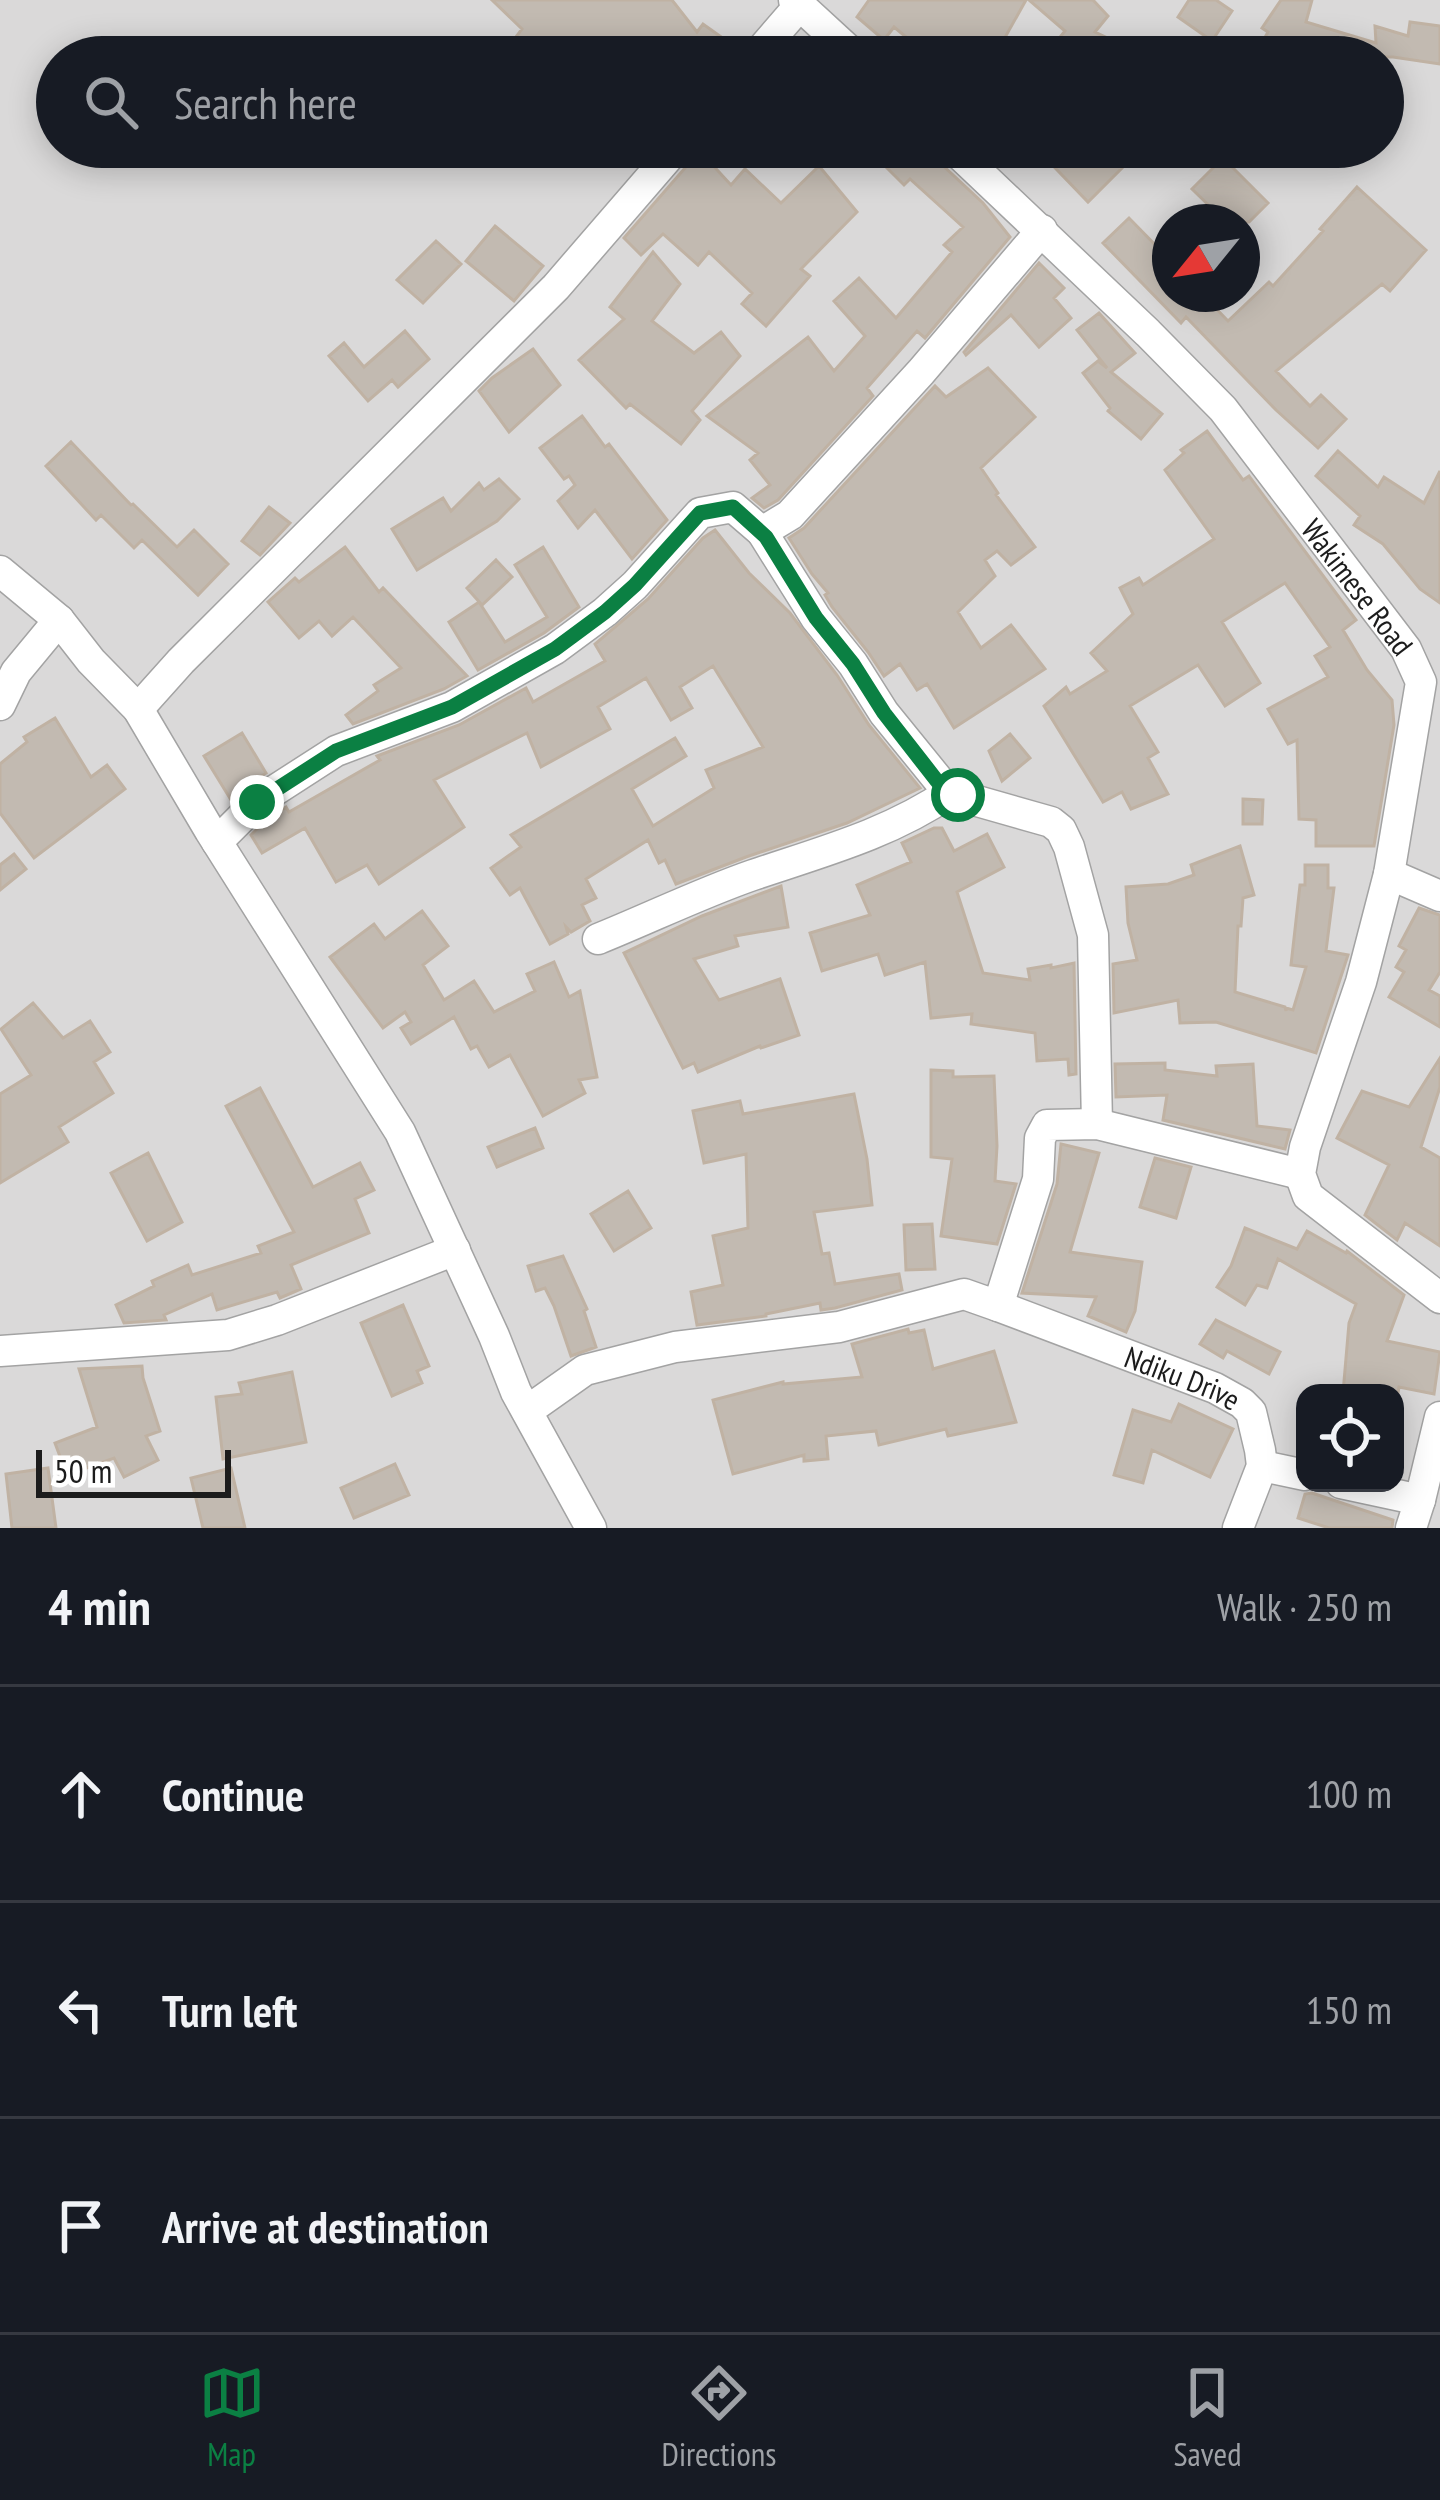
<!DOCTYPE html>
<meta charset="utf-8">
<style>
:root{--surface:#171b24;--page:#20242c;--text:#f1f3f6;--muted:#9ea1a6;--line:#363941;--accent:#0b8043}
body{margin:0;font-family:"PT Sans Narrow",sans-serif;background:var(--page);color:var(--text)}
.controls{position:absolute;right:36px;bottom:36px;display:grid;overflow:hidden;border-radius:24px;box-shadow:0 6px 30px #0003}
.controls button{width:108px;height:108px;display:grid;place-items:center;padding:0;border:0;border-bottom:3px solid var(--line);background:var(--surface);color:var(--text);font:60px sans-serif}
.compass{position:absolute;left:1152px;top:204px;width:108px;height:108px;border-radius:50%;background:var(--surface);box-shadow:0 6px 30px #0003;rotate:240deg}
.scale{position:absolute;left:36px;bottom:30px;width:195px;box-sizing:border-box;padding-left:12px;border:6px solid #1c1c1c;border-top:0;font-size:33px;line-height:42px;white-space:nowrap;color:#1c1c1c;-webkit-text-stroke:9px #fff;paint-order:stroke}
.stop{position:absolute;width:36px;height:36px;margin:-27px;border:9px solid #0b8043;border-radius:50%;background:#fff}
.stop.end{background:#0b8043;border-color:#fff;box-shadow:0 3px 12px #0008}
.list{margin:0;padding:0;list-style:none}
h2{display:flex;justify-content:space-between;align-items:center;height:156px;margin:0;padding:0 48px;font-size:51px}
h2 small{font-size:39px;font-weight:400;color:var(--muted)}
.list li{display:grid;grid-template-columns:78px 1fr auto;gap:36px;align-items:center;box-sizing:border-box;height:216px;padding:0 48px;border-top:3px solid var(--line)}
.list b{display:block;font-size:45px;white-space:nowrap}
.list em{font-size:39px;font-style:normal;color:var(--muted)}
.icon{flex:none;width:66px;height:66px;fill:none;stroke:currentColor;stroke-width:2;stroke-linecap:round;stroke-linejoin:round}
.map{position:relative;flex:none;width:1440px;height:1528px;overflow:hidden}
.search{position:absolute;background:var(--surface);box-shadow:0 6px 30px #0003;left:36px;right:36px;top:36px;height:132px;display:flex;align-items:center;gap:30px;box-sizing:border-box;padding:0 42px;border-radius:66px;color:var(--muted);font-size:45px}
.sheet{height:804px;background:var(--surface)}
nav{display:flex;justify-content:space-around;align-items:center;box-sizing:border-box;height:168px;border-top:3px solid var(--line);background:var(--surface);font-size:33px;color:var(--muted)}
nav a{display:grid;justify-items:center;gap:6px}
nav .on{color:var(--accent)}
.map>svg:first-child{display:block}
.residential{fill:#dad9d9;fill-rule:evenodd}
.building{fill:#c2bab1;stroke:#c0b2a3;stroke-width:3}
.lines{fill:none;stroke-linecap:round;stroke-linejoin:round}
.minor-casing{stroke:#a3a3a3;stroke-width:33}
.minor{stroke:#fff;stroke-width:30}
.route{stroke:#0b8043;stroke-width:15}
.labels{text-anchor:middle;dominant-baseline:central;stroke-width:10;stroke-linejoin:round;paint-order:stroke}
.street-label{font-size:30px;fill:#1c1c1c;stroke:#fff}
</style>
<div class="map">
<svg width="1440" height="1528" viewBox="0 0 1440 1528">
<rect width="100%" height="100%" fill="#eeebe1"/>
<!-- residential -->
<path class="residential" d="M0 0H1440V1528H0ZM57 57H1383V147H57ZM1170 222H1242V294H1170ZM1305 1393H1395V1483H1305Z"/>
<!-- building -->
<path class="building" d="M492 0H672L697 32 703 24 738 49 736 57H535L513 41 522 29Z
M869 0H1026L994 57H930L894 27 884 40 857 17Z
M1029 0H1093L1108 16 1095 32 1148 57H1044L1065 31Z
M1189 0H1216L1232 11 1212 41 1178 17Z
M1281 0H1312L1306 22 1376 43 1375 26 1408 36 1410 22 1440 26V64L1393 57H1333L1290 44 1283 57H1254L1268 32 1262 28Z
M696 147 731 185 745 169 781 203 819 166 857 212 801 269 810 276 766 326 742 304 752 293 709 252 698 265 663 234 641 255 624 238 692 160Z
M866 147H923L983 203 1010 237 925 338 917 331 867 388 873 396 778 500 764 508 752 498 770 485 750 460 758 453 707 416 808 337 834 371 865 336 834 301 859 278 896 318 952 252 944 245 963 227 910 179 904 185Z
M1035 147H1101L1122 168 1088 202Z
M1223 158 1268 203 1249 222H1226L1192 189Z
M1357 187 1426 250 1390 291 1382 284 1276 371 1310 406 1321 395 1346 419 1318 448 1276 410 1186 317 1181 323 1103 243 1129 218 1170 260V294H1202L1228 321 1269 282 1273 286 1323 231 1320 229Z
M495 226 543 266 514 301 466 261Z
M436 241 461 264 423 303 397 280Z
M653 252 680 284 652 321 694 353 721 332 740 356 692 411 700 420 681 444 630 404 626 408 579 360 624 319 610 307Z
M1039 263 1064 288 1054 298 1071 318 1039 347 1011 315 966 355 964 352Z
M1099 313 1135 353 1111 372 1162 414 1141 439 1108 411 1110 408 1083 373 1098 361 1107 368 1077 330Z
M405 331 429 359 398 387 392 380 368 401 329 356 344 343 364 367Z
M533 349 560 385 509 432 479 391 492 378Z
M988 368 1035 417 981 468 998 493 996 495 1035 547 1011 565 997 551 985 560 995 576 958 612 981 648 1011 625 1045 669 954 728 927 684 917 690 900 664 884 676 868 652 832 607 825 595 828 593 812 574 789 538 804 528 935 386 946 397Z
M582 416 605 447 609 444 667 520 632 559 595 510 578 528 558 501 575 485 569 476 564 479 540 448Z
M1207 431 1243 480 1249 476 1356 620 1343 630 1367 670 1392 700 1394 725 1374 846H1316V820L1299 819 1297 740 1288 744 1268 709 1328 677 1315 656 1330 647 1285 583 1222 622 1260 683 1225 706 1198 665 1130 706 1158 752 1148 758 1168 794 1131 809 1122 792 1103 802 1044 706 1066 687 1070 694 1107 671 1091 653 1133 614 1120 588 1139 578 1143 585 1214 539 1165 470 1184 453 1181 450Z
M71 442 131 505 133 504 177 547 194 530 228 564 198 595 142 540 134 548 101 515 96 520 46 466Z
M1338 451 1378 487 1384 477 1424 503 1440 471V603L1420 589 1383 544 1354 525 1360 516 1316 476Z
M499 479 519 499 497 521 417 570 392 529 443 498 451 511 479 483 484 490Z
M269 507 290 523 260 555 242 541Z
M715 530 749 573 790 613 837 675 869 725 920 788 847 823 746 857 676 884 665 860 659 863 648 840 586 879 596 898 582 905 590 921 571 932 566 927 568 934 550 944 520 888 510 895 491 868 521 847 511 835 675 738 686 756 632 789 653 826 714 788 706 770 763 747 713 666 680 687 692 708 671 720 646 678 598 707 610 729 541 767 527 733 434 780 464 827 379 884 367 865 336 882 305 828 262 853 251 835 269 817 286 807 289 812 380 760 377 756 459 725 526 688 533 702 605 661 595 644 648 599 703 538Z
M345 547 379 592 383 588 467 676 444 689 353 724 346 715 378 691 374 685 401 668 353 617 332 636 319 621 299 638 268 602 295 578 299 582Z
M543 547 579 607 544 633 478 670 449 622 479 602 505 642 547 617 515 565Z
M496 560 512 577 482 605 467 588Z
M55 718 91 777 107 765 125 789 34 858 0 813V764L27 742 24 737Z
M242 733 266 773 246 786 231 800 204 756Z
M1010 734 1030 758 1002 781 989 751Z
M1243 799 1263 800 1262 824H1243Z
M934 828H942L954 851 987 834 1004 867 957 892 983 973 1030 980 1028 969 1051 965V968L1074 963 1076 1074 1069 1075 1068 1059 1037 1061 1035 1033 971 1024 972 1014 931 1018 925 962 885 975 878 954 822 971 810 933 870 915 857 885 911 862 902 843Z
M1240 846 1254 895 1243 898 1241 926H1238L1235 992 1285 1007 1286 1011V1008L1293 1010 1306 967 1291 965 1300 885H1305V865H1328V888H1334L1326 951 1348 955 1316 1053 1216 1022 1180 1023 1178 1000 1114 1013 1113 964 1137 960 1128 923 1126 887 1168 884 1194 875 1191 865Z
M14 854 26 869 0 890V865Z
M781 886 788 927 735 936 738 946 694 959 719 1000 780 979 799 1035 761 1048 760 1046 698 1072 694 1063 683 1068 624 953 702 916Z
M1419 908 1440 915V972L1429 990 1440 996V1027L1389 997 1404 972 1396 967 1406 950 1399 946Z
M422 911 448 946 423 965 444 1000 474 981 494 1012 535 991 527 974 554 962 569 997 580 991 597 1077 579 1080 585 1093 543 1116 510 1055 489 1067 477 1046 471 1049 454 1017 411 1044 401 1028 411 1022 405 1012 383 1028 330 957 374 924 385 939Z
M33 1003 63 1038 90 1021 110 1052 94 1062 113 1093 59 1127 68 1142 0 1183V1094L31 1075 1 1029Z
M1440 1058V1087L1421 1147 1440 1158V1246L1405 1223 1397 1240 1365 1215 1389 1165 1337 1138 1362 1091 1409 1107Z
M1165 1063V1070L1217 1076 1216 1066 1253 1064 1257 1126 1290 1130 1285 1149 1163 1120 1167 1095 1116 1097 1115 1064Z
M931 1070 953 1071V1077L994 1076 997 1146 995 1181 1016 1184 997 1244 941 1236 952 1159 931 1157Z
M260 1088 313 1187 360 1163 374 1190 355 1199 369 1233 291 1265 301 1289 280 1298 277 1292 217 1310 212 1294 164 1315 166 1320 124 1323 116 1305 154 1286 152 1281 188 1265 192 1275 261 1253 258 1246 294 1232 226 1106Z
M854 1094 867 1159 872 1205 814 1212 822 1254 829 1253 835 1284 899 1274 902 1290 835 1308 821 1310 820 1303 766 1314V1316L697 1325 691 1292 723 1285 713 1236 748 1228 746 1154 704 1163 693 1111 740 1101 743 1114Z
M535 1128 543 1148 497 1167 488 1147Z
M1061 1144 1099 1153 1070 1252 1142 1262 1135 1311 1126 1332 1088 1316 1096 1297 1022 1293 1057 1184Z
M148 1153 182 1222 147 1241 111 1173Z
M1155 1158 1191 1167 1176 1218 1140 1207Z
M628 1191 651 1228 614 1251 591 1214Z
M932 1224 935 1269 906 1270 904 1225Z
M1245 1228 1297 1249 1307 1231 1346 1253 1347 1251 1404 1295 1387 1341 1440 1352 1434 1394 1399 1387 1398 1393H1343L1349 1323 1356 1304 1278 1259 1267 1288 1257 1285 1245 1305 1217 1287 1231 1266Z
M563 1256 587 1309 584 1311 596 1347 571 1356 554 1306 545 1288 536 1291 528 1266Z
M403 1305 429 1366 417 1371 422 1383 392 1396 361 1323Z
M1216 1320 1280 1352 1269 1374 1227 1351 1223 1358 1200 1344Z
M908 1329 909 1333 924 1330 933 1369 994 1351 1016 1422 948 1436 946 1429 879 1445 876 1431 826 1436 828 1459 804 1461V1455L733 1474 713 1400 783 1382V1384L862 1377 852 1344Z
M142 1366 143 1378 160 1431 146 1436 158 1460 124 1477 114 1458 67 1475 55 1443 97 1427 79 1369Z
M292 1372 306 1442 223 1459 216 1397 242 1394 239 1383Z
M1179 1404 1233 1429 1210 1477 1152 1450 1143 1483 1114 1475 1133 1410 1171 1422Z
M395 1464 409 1495 354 1518 341 1488Z
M48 1468 56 1528H12L6 1474Z
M231 1468 245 1528H203L191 1478Z
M1312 1493 1393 1520 1392 1528H1329L1298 1518 1305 1494Z"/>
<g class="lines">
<defs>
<g id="minor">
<path d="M794 0 856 57"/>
<path d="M755 57 800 5"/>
<path id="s1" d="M952 147 1148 333 1223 409 1406 649 1421 682 1389 874 1361 982 1305 1147 1300 1174 1308 1196 1440 1298"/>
<path d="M1042 230 921 372 790 515 762 532 816 618 853 664 884 713 949 793 1051 822 1061 830 1069 847 1093 935 1097 1124"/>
<path d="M0 571 59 620 91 661 138 709 210 831 400 1132 494 1336 516 1392 591 1528"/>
<path d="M0 705 16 672 59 620"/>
<path d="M138 709 181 661 556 287 677 147"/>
<path d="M217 842 257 802 336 751 452 707 555 649 605 612 635 585 700 513 733 507 762 532"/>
<path d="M1389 874 1440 896"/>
<path d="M598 939C650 918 701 893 753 875 821 852 889 834 949 793"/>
<path id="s2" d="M998 1306 1215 1388 1242 1403 1251 1412 1260 1450 1262 1466 1238 1528"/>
<path d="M0 1351 228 1335 277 1320 455 1250"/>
<path d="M527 1411 585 1370 675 1347 839 1327 964 1294 998 1306 1038 1179 1040 1138 1047 1125 1097 1124 1300 1174"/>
<path d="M1262 1466 1305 1475"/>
<path d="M1341 1483 1420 1500"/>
<path d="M1411 1528 1420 1500 1440 1417"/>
</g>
</defs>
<!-- minor casing -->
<use href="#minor" class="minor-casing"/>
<!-- minor -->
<use href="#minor" class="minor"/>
</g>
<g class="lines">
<!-- route -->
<path class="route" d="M257 802 336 751 452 707 555 649 605 612 635 585 700 513 733 507 766 537 816 618 853 664 884 713 937 781 949 793 958 795"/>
</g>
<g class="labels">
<!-- street labels -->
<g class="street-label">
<text stroke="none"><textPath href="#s1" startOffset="600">Wakimese Road</textPath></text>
<text stroke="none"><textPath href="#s2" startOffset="198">Ndiku Drive</textPath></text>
</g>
</g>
</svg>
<div class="controls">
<button><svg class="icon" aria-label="locate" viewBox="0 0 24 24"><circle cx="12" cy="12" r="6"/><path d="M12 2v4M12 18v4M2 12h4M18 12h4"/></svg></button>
</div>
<svg class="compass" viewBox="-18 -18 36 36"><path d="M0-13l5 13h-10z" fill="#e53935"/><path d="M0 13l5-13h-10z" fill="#9ea1a6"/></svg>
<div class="scale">50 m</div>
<div class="stop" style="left:958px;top:795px"></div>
<div class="stop end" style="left:257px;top:802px"></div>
<div class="search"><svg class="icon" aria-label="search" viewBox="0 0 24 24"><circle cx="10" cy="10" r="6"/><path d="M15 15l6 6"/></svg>Search here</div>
</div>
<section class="sheet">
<h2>4 min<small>Walk · 250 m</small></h2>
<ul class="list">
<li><svg class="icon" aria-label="ahead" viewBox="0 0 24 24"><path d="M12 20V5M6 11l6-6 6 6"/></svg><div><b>Continue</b></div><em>100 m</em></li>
<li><svg class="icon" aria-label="left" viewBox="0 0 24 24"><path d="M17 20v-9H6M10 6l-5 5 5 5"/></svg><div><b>Turn left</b></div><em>150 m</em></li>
<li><svg class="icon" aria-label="arrive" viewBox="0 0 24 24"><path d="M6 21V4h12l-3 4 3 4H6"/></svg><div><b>Arrive at destination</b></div></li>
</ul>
</section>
<nav>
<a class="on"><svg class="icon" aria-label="map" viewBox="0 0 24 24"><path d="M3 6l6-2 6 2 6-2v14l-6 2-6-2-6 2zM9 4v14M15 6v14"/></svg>Map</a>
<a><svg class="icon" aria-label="directions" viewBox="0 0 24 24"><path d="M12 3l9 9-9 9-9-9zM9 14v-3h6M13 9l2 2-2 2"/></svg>Directions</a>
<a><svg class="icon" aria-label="saved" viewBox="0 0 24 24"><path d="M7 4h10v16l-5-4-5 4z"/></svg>Saved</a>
</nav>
